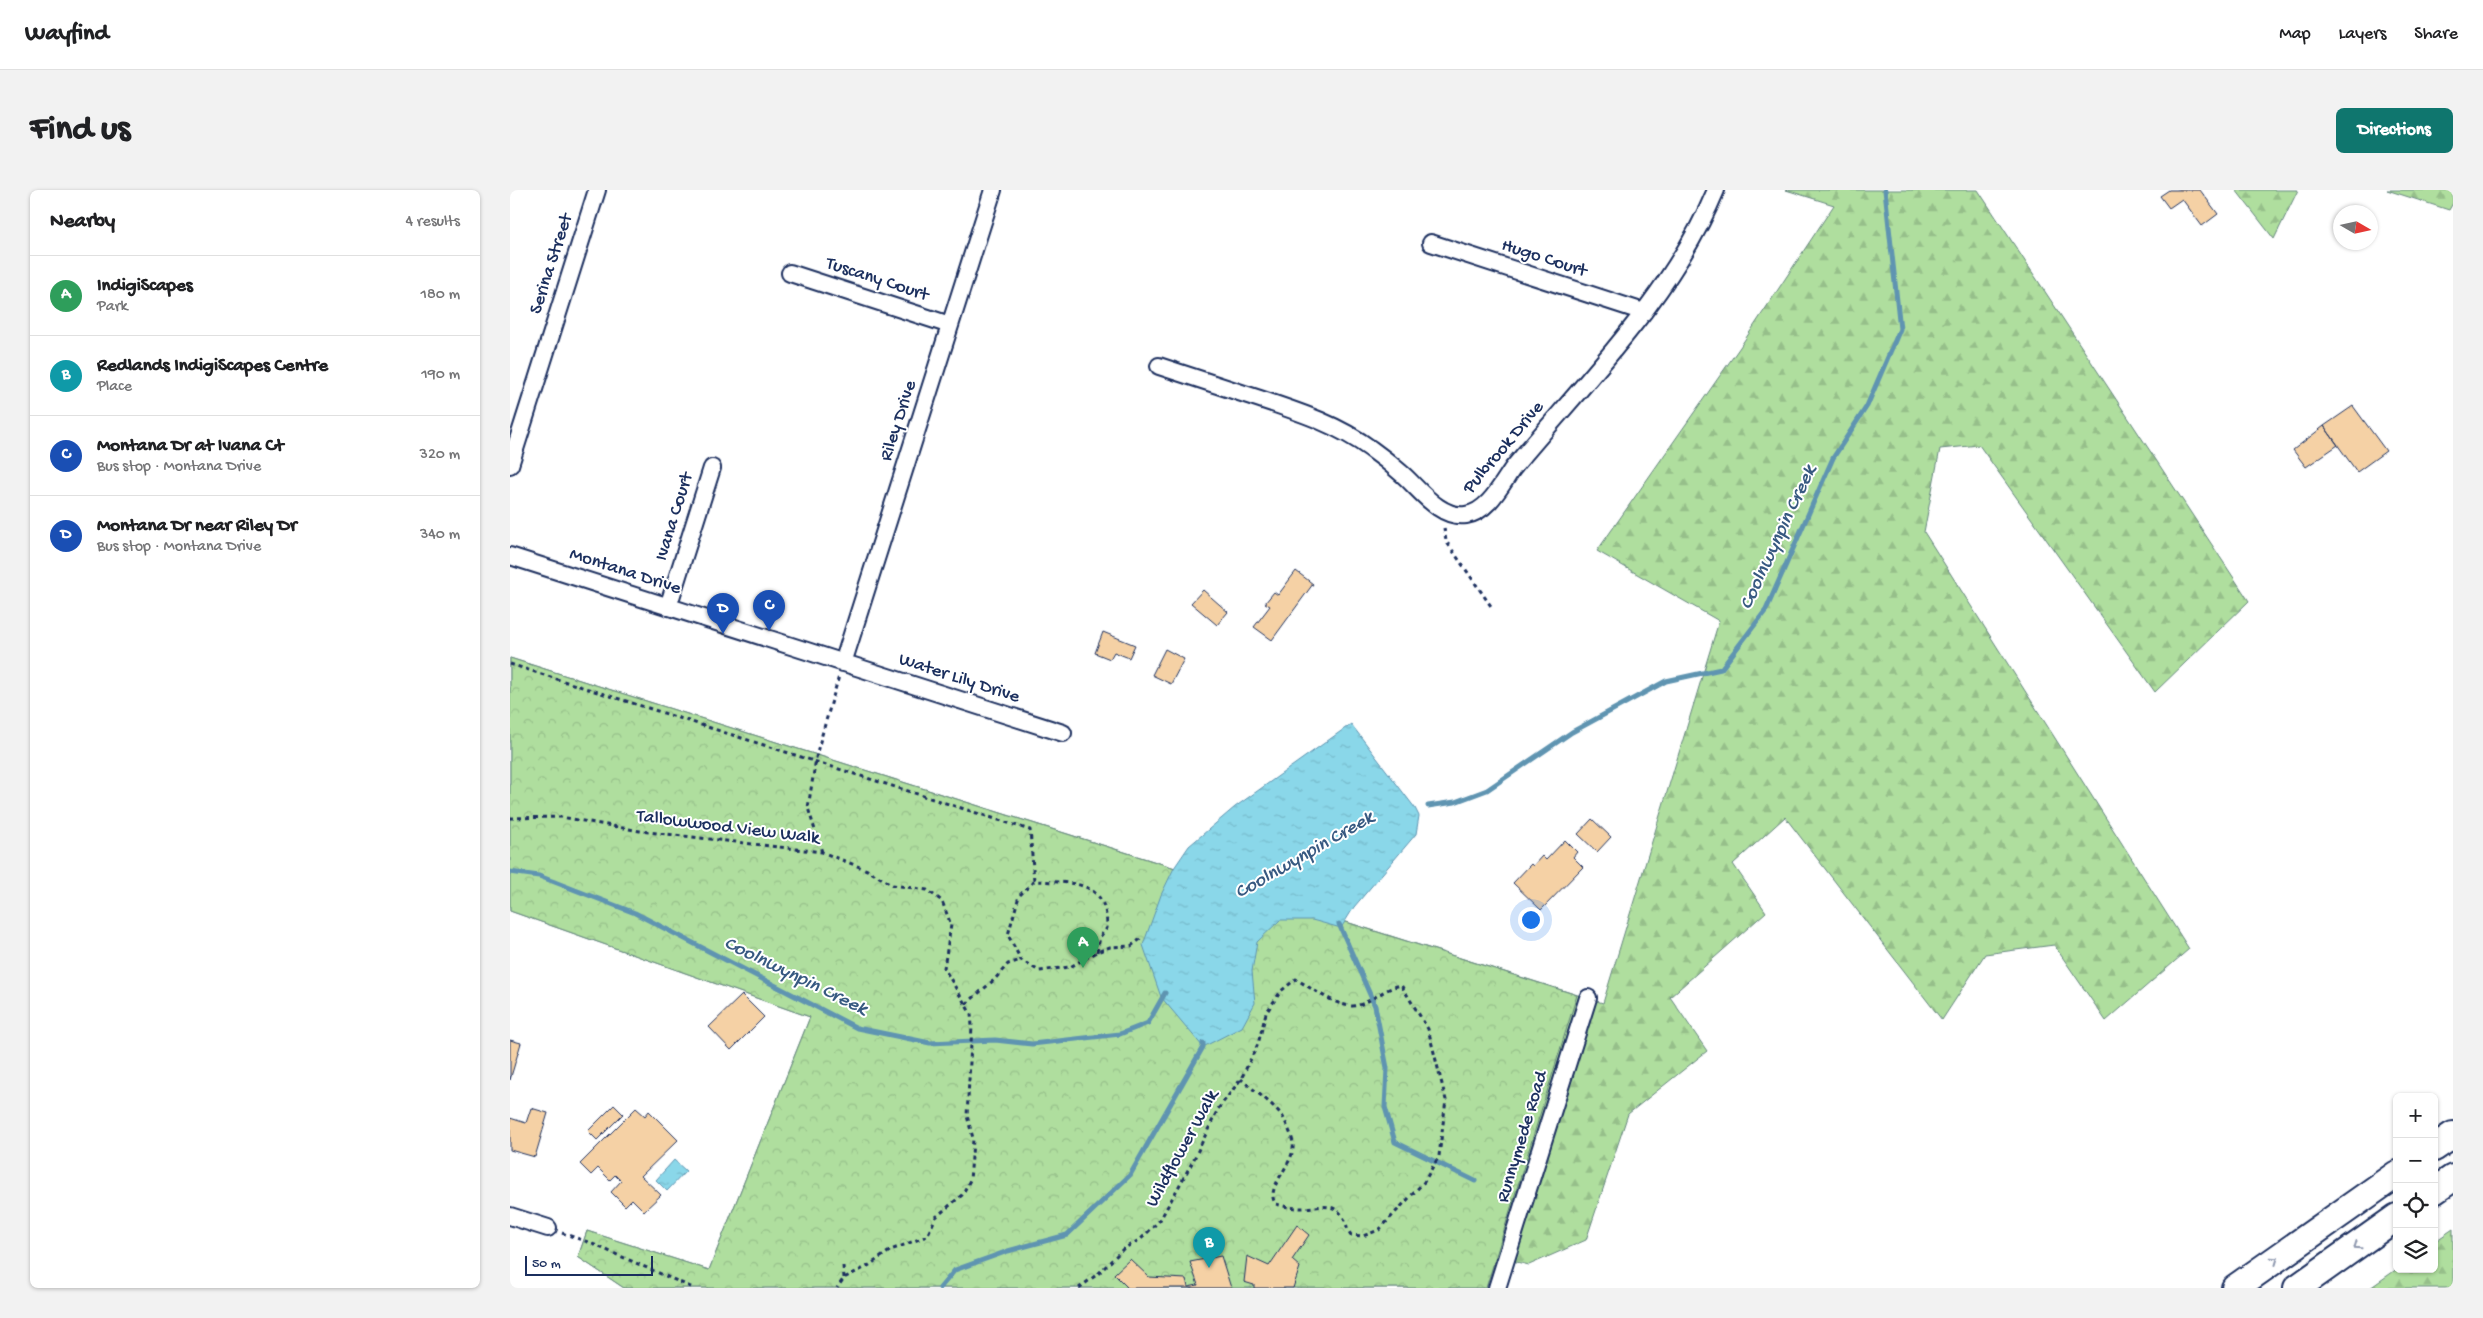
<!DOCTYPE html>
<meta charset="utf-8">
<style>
:root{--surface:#fff;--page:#f2f2f2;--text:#202124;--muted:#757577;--line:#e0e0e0;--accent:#0f766e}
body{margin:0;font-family:"Gochi Hand",sans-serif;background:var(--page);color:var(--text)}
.controls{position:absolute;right:15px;bottom:15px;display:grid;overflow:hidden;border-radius:8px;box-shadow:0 1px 4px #0004}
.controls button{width:45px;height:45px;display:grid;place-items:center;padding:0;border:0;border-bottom:1px solid var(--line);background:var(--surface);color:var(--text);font:25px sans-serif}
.compass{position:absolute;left:1823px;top:15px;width:45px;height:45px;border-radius:50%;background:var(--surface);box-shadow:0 1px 4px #0004;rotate:99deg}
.scale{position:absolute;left:15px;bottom:12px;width:128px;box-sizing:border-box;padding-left:5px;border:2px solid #1b2f5e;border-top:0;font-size:14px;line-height:18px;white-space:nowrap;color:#1b2f5e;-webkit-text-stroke:4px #fff;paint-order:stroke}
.you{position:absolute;left:1020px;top:729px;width:18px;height:18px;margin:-12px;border:4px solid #fff;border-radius:50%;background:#1a73e8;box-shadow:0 0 0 8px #1a73e833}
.badge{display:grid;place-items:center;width:32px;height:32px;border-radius:50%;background:var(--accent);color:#fff;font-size:16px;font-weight:700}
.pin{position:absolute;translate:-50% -41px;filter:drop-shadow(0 1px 2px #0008)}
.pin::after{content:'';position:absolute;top:26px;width:18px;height:15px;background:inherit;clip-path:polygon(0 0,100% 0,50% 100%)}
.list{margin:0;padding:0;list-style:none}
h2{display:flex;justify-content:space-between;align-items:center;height:65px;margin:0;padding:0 20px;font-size:21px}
h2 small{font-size:16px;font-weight:400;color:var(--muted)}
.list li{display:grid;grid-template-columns:32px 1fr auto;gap:15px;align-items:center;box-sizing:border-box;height:80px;padding:0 20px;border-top:1px solid var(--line)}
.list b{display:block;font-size:19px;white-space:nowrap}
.list p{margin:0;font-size:16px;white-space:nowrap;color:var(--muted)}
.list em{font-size:16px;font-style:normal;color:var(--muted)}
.icon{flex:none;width:28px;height:28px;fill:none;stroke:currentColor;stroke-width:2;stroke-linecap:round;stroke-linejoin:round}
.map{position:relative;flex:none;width:1943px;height:1098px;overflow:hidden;border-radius:8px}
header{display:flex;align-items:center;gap:30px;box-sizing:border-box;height:70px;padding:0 25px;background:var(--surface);border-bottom:1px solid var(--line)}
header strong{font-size:24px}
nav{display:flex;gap:28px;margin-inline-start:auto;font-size:18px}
.intro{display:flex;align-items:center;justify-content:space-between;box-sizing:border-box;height:120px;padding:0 30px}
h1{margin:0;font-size:35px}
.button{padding:12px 22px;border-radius:8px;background:var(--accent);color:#fff;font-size:18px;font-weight:700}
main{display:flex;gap:30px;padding:0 30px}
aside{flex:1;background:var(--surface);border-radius:8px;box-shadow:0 1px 4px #0004}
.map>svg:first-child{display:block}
.forest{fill:url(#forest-firs);stroke:#65867e}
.park{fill:url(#park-crowns);stroke:#65867e}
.water{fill:url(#water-ripples);stroke:#5e94b1}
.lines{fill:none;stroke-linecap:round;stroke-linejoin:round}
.stream{stroke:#5e94b1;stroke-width:5}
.building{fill:#f5d1a5;stroke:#1b2f5e}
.street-casing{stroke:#1b2f5e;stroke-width:20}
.primary-casing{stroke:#1b2f5e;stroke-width:30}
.path{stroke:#1b2f5e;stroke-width:3;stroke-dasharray:4 4;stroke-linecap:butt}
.street{stroke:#fff;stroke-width:16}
.primary{stroke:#fff;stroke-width:26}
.oneway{stroke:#8d97ae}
.labels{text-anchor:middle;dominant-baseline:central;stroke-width:4;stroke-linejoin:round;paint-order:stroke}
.street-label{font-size:19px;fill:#1b2f5e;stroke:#fff}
.water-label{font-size:20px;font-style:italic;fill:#375981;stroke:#fff}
</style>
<header>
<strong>Wayfind</strong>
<nav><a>Map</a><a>Layers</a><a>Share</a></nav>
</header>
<div class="intro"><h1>Find us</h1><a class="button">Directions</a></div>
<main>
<aside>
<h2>Nearby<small>4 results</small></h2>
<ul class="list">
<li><span class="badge" style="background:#2e9e5b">A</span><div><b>IndigiScapes</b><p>Park</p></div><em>180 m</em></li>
<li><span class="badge" style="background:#0f9aa8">B</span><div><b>Redlands IndigiScapes Centre</b><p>Place</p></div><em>190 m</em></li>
<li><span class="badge" style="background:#1a4fb4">C</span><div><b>Montana Dr at Ivana Ct</b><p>Bus stop · Montana Drive</p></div><em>320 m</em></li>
<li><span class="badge" style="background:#1a4fb4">D</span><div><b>Montana Dr near Riley Dr</b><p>Bus stop · Montana Drive</p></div><em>340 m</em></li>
</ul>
</aside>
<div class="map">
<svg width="1943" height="1098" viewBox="0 0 1943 1098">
<defs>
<pattern id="forest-firs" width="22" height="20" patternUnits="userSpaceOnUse" patternTransform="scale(1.25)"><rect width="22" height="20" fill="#afde9e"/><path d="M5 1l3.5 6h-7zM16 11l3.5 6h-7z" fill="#96bf8a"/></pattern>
<pattern id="park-crowns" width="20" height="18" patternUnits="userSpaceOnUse" patternTransform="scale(1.25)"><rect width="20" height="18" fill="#afde9e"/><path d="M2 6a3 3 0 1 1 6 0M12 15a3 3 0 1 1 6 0" fill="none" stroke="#96bf8a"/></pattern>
<pattern id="water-ripples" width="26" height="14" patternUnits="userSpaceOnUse" patternTransform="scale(1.25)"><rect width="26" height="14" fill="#8ad7e9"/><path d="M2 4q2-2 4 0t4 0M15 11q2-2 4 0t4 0" fill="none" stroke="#76b9ca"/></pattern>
</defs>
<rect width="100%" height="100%" fill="#fff"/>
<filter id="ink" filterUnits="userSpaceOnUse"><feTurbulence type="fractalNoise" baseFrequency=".02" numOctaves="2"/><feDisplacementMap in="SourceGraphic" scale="10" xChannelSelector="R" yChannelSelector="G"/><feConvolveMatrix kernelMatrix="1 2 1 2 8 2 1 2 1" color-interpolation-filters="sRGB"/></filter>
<g filter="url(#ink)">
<!-- forest -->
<path class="forest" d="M1276 0H1468L1739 411 1645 502 1469 255 1430 259 1414 342 1679 759 1596 831 1544 755 1475 764 1432 830 1275 627 1223 674 1256 722 1160 807 1197 861 1118 924 1076 1050 1019 1075 986 1067 976 1098H114L68 1067 77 1041 199 1080 300 827 0 721V468L1093 813 1209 431 1087 361 1230 157 1324 15Z
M1726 0H1788L1764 49Z
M1877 0H1943V13L1939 20Z
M1943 1039V1098H1860L1887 1079H1924V1052Z"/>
<!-- park -->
<path class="park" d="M0 468 1067 805 976 1098H114L68 1067 77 1041 199 1080 300 827 0 721Z"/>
<!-- water -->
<path class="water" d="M841 534 905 618 909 626 906 644 844 717 831 738 802 730H770L747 752 742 781 745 813 732 837 693 857 651 807 633 755 651 705 664 678 679 656 725 617Z
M164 970 176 981 157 1001 146 990Z"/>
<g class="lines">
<!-- stream -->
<path class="stream" d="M918 616 945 612 977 600 1062 542 1156 491 1211 479 1256 420 1323 268 1357 216 1390 139 1375 0
M0 682 29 686 125 723 347 838 420 853 485 850 522 854 610 844 638 833 655 803
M829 734 865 816 877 878 875 917 885 952 965 991
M430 1098 445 1080 498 1061 557 1045 620 985 693 857V853"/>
</g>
<!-- building -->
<path class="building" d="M1659 0H1690L1708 24 1692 36 1672 9 1659 18 1650 6Z
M1843 216 1876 261 1847 282 1814 236Z
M1814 236 1828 255 1796 277 1783 260Z
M786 381 803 394 762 450 744 437 760 416 755 413 764 402 768 405Z
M693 400 718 422 707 435 681 413Z
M593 442 625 455 619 468 604 462 600 469 585 463Z
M655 459 674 469 661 494 642 485Z
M1082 629 1101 647 1087 662 1068 644Z
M1055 650 1067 662 1063 667 1073 677 1031 720 1003 693 1021 674 1023 676 1032 666 1036 670Z
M232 805 254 827 221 860 199 837Z
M0 850 11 853 0 890Z
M104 915 113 924 87 950 78 941Z
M21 918 38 923 25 967 0 960V928L16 933Z
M126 918 135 926 139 921 168 950 131 986 151 1005 134 1021 122 1009 115 1016 101 1002 111 991 105 985 100 990 88 978 81 985 70 974Z
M787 1035 799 1045 782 1070 790 1077 783 1098H744V1095L734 1092 737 1066 759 1076Z
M711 1066 721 1098H618L604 1084 620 1069 639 1087 676 1089 678 1097 688 1095 680 1072Z"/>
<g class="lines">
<defs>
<path id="street" d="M921 53 1134 122
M280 83 440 135
M649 176C682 187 716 198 750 209 789 222 827 234 861 259 871 266 881 274 891 283 908 297 929 329 956 325 978 322 991 295 1003 278 1075 191 1162 106 1206 0
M0 275 87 0
M0 366 553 543
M158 417 202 278
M333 473 483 0
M0 1026 38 1038
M987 1098 1078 808"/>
<path id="primary" d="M1924 958 1943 945
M1924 1001 1943 988
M1725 1098 1887 984
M1787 1098 1887 1027"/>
</defs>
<!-- street casing -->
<use href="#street" class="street-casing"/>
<!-- primary casing -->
<use href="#primary" class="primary-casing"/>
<!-- path -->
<path class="path" d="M934 338 936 351 983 419
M0 474 520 640 524 691
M0 628 51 627 130 641 312 662 357 680 383 695 417 700 432 711 441 735 434 778 461 824 462 836 457 926 463 948 462 967 460 990 452 1005 426 1027 417 1046 381 1060 358 1076 334 1088 327 1098
M312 662 298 618 307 562 329 486
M587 762 590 747 597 738C597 689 563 693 524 691L509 706 498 745 511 770 529 781 560 777 587 762 600 757 621 756 632 748
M456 814 484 790 498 774 511 770
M52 1043 78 1052 183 1098
M333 1076 334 1088
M569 1098 589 1083 613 1059 631 1049 650 1030 683 971 708 919 731 889 748 854 756 823 771 801 786 789C801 798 832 821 849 815 864 810 873 799 891 795L918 839 936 910 929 966 914 992 869 1040 853 1046 841 1045C836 1038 837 1033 833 1027 824 1010 803 1019 789 1018 782 1018 773 1016 766 1014 753 999 785 974 783 955 783 947 777 936 774 929 769 918 742 899 731 889"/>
<!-- street -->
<use href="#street" class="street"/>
<!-- primary -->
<use href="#primary" class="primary"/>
</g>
<!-- one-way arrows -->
<defs><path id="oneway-chevron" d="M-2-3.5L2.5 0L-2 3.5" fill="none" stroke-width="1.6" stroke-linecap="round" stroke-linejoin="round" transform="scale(1.25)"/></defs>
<g class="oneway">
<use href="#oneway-chevron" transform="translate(1847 1056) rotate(145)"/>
<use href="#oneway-chevron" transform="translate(1765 1070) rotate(-35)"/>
</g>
</g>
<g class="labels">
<!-- street labels -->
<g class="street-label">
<text transform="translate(1034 69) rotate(18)">Hugo Court</text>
<text transform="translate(42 74) rotate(-72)">Serina Street</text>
<text transform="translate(367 90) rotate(18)">Tuscany Court</text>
<text transform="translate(389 231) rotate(-72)">Riley Drive</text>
<text transform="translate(994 258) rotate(-50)">Pulbrook Drive</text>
<text transform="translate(165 327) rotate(-73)">Ivana Court</text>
<text transform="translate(115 382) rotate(18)">Montana Drive</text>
<text transform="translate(449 489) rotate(18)">Water Lily Drive</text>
<text transform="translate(218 638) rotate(7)">Tallowwood View Walk</text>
<text transform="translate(1013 947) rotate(-73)">Runnymede Road</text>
<text transform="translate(673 959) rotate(-61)">Wildflower Walk</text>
</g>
<!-- water labels -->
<g class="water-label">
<text transform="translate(1269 348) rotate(-65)">Coolnwynpin Creek</text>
<text transform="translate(795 666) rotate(-30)">Coolnwynpin Creek</text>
<text transform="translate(285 787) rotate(26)">Coolnwynpin Creek</text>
</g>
</g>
</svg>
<div class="controls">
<button>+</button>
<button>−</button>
<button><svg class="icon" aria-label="locate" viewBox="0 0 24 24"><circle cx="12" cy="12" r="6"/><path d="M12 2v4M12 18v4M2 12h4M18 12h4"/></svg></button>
<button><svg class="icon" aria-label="layers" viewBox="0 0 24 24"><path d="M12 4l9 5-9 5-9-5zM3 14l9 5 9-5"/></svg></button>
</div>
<svg class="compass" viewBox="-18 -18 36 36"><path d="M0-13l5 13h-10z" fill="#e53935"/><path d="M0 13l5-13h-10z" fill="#757577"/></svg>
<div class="scale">50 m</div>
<div class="you"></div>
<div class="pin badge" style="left:573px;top:778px;background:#2e9e5b">A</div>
<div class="pin badge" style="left:699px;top:1078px;background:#0f9aa8">B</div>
<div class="pin badge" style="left:259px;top:441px;background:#1a4fb4">C</div>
<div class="pin badge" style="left:213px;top:444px;background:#1a4fb4">D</div>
</div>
</main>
